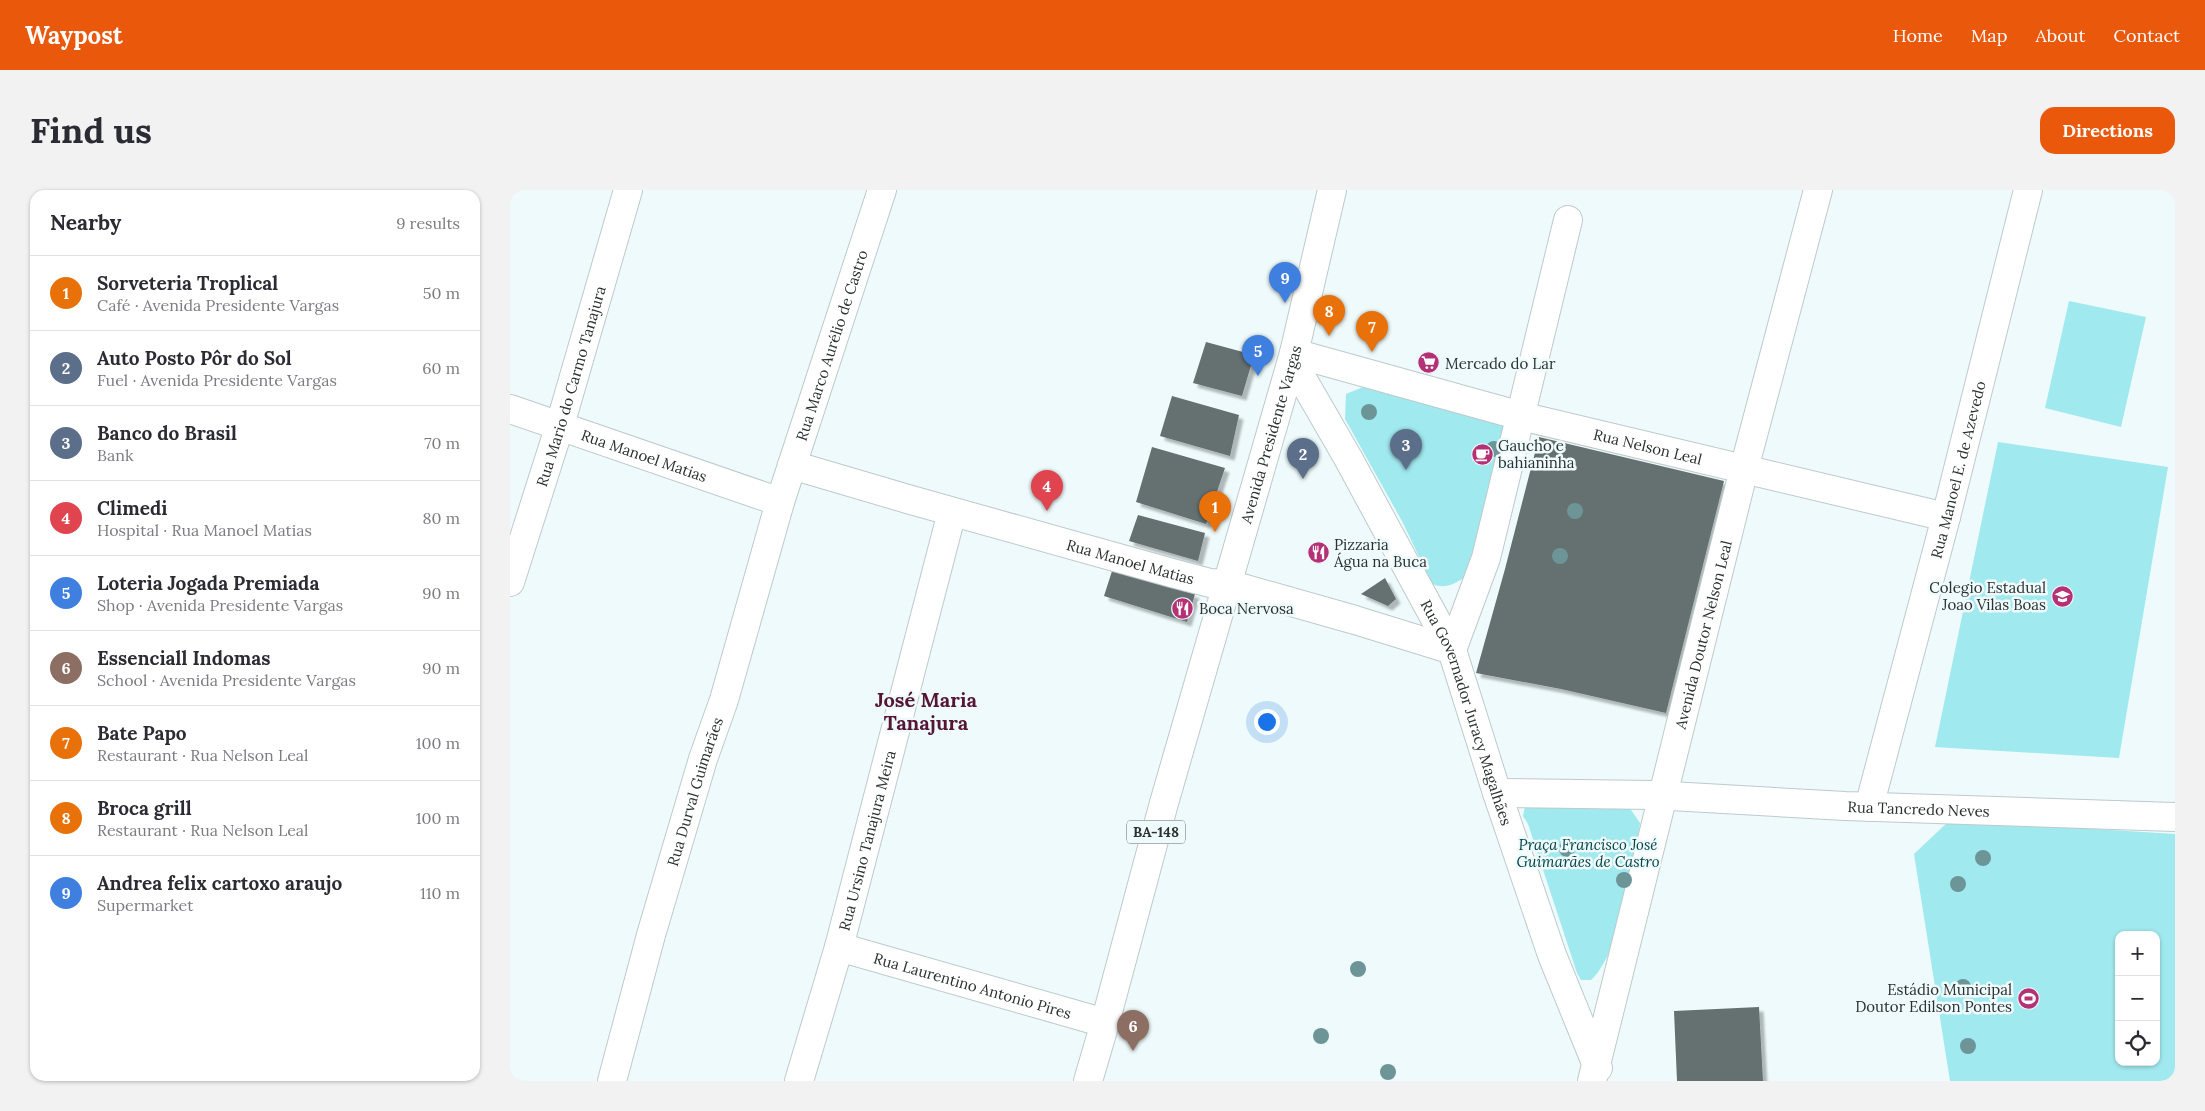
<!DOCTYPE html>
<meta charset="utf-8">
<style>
:root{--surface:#fff;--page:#f2f2f3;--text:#2b2b33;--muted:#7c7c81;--line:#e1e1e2;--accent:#ea580c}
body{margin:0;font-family:Lora,serif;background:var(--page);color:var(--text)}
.controls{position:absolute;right:15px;bottom:15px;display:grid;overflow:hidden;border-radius:10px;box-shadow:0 1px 4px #0004}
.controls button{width:45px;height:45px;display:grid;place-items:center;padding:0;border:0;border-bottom:1px solid var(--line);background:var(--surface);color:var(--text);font:25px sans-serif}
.you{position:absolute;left:756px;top:531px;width:18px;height:18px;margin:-12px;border:4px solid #fff;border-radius:50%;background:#1a73e8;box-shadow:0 0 0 8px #1a73e833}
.badge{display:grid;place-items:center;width:32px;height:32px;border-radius:50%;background:var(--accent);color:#fff;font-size:16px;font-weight:700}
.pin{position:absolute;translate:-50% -41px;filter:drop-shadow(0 1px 2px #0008)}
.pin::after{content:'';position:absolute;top:26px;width:18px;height:15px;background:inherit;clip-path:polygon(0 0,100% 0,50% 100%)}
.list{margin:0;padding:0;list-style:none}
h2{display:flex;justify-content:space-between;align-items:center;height:65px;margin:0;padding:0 20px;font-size:21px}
h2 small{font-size:16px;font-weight:400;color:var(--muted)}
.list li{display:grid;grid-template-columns:32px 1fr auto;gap:15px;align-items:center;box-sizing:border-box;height:75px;padding:0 20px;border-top:1px solid var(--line)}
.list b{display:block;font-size:19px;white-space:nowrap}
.list p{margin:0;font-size:16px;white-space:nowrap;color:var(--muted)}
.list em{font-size:16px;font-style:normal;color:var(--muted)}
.icon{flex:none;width:28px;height:28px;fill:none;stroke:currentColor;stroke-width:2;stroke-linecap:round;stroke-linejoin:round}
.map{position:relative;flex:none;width:1665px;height:891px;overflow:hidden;border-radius:15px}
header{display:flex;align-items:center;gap:30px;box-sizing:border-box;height:70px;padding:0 25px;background:var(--accent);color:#fff}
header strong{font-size:24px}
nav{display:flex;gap:28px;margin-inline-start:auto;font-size:18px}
.intro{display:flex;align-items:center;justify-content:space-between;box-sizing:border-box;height:120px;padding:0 30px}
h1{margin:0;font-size:35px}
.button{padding:12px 22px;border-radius:15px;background:var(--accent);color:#fff;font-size:18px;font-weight:700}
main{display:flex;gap:30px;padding:0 30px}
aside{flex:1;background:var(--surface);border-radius:15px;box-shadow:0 1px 4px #0004}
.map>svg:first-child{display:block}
.green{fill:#a0e9ef;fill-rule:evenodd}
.building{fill:#656f70;filter:url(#shadow)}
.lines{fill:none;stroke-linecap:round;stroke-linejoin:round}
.minor-casing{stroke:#becacb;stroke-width:30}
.tertiary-casing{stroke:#becacb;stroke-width:30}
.primary-casing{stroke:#becacb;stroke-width:30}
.minor{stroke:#fff;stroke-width:28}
.tertiary{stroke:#fff;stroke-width:28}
.primary{stroke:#fff;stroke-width:28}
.tree{fill:#6d9598}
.labels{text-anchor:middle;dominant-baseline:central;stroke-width:5;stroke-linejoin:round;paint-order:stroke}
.shield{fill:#eefafb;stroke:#666d6d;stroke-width:1}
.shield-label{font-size:14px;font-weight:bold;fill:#2b3030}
.street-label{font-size:15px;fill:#2b3030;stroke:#eefafb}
.poi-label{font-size:15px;fill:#2b3030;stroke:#eefafb;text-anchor:start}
.park-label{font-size:15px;font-style:italic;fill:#034347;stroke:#eefafb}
.district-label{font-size:20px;font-weight:bold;fill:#551636;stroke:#eefafb}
</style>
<header>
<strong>Waypost</strong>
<nav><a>Home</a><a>Map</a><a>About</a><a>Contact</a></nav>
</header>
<div class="intro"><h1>Find us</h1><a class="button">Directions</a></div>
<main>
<aside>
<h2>Nearby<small>9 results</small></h2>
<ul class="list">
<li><span class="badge" style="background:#e8710a">1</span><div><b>Sorveteria Troplical</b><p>Café · Avenida Presidente Vargas</p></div><em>50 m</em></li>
<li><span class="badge" style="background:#5c6f8a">2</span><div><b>Auto Posto Pôr do Sol</b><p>Fuel · Avenida Presidente Vargas</p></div><em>60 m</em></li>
<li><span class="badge" style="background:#5c6f8a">3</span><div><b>Banco do Brasil</b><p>Bank</p></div><em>70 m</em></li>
<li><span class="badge" style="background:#e0444e">4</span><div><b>Climedi</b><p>Hospital · Rua Manoel Matias</p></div><em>80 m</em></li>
<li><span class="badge" style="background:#3f7fe0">5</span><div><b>Loteria Jogada Premiada</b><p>Shop · Avenida Presidente Vargas</p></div><em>90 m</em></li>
<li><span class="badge" style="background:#8d6e63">6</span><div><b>Essenciall Indomas</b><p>School · Avenida Presidente Vargas</p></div><em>90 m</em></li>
<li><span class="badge" style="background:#e8710a">7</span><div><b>Bate Papo</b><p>Restaurant · Rua Nelson Leal</p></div><em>100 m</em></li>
<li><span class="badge" style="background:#e8710a">8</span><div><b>Broca grill</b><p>Restaurant · Rua Nelson Leal</p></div><em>100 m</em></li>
<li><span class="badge" style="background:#3f7fe0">9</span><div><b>Andrea felix cartoxo araujo</b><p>Supermarket</p></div><em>110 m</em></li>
</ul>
</aside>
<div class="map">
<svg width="1665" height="891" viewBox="0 0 1665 891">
<defs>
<filter id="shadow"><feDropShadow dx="4.5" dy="4.5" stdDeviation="1" flood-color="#0004"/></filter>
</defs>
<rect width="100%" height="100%" fill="#eefafb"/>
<!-- green -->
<path class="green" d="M1559 111 1636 127 1611 237 1535 218Z
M853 197 994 235 997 248 975 335 954 388C942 395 935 399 922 394L893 333 835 229 836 204Z
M1488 252 1658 277 1609 568 1425 557Z
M1117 614 1130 633C1127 652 1126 672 1123 691 1119 715 1099 775 1081 790H1071L1067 783 1018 634 1013 626 1015 616Z
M1440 630 1665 644V891H1440L1404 664ZM1609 745H1646V872H1609Z"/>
<!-- building -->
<path class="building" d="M696 152 744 165 732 206 683 193Z
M662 206 729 225 720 266 650 246Z
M1029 247 1214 291 1156 523 1051 499 966 483 995 379Z
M642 257 715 278 696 334 626 312Z
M628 325 695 343 688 371 619 351Z
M603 378 685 404 677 432 594 406Z
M875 388 886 409 878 416 851 404Z
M1249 817 1253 891H1167L1164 821Z"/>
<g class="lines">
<defs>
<g id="minor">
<path id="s1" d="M784 163 1011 226 1436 327"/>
<path id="s2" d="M0 219 270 312"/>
<path id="s3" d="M282 275 401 310 662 383 700 393 718 394 845 430 942 460 976 368 1058 30"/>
<path id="s4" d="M0 392 50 235 118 0"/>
<path id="s5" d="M987 603 1143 605 1335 616 1665 627"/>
<path id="s6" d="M1359 617 1436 327 1518 0"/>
<path id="s7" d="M329 757 595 833"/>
<path id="s8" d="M102 891 141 745 193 569 214 510 270 312 372 0"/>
<path id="s9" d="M289 891 329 757 442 322"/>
</g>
<g id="tertiary">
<path id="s10" d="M782 171 838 268 942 460 987 603 1042 765 1088 878"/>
<path id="s11" d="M1082 891 1234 279 1308 0"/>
</g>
<g id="primary">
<path id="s12" d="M578 891 595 833 654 613 784 163 822 0"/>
</g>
</defs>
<!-- minor casing -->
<use href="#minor" class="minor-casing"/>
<!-- tertiary casing -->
<use href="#tertiary" class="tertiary-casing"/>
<!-- primary casing -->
<use href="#primary" class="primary-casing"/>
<!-- minor -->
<use href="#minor" class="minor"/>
<!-- tertiary -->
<use href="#tertiary" class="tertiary"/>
<!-- primary -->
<use href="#primary" class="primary"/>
</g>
<!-- trees -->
<g class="tree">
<circle cx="859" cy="222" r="8"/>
<circle cx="984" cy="259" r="8"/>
<circle cx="1065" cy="321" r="8"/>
<circle cx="1050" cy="366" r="8"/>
<circle cx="1057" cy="659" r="8"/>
<circle cx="1473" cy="668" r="8"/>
<circle cx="1114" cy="690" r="8"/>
<circle cx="1448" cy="694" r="8"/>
<circle cx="848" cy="779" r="8"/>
<circle cx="1453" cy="797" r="8"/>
<circle cx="811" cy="846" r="8"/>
<circle cx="1458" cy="856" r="8"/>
<circle cx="878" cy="882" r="8"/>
</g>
<!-- icons -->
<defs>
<symbol id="supermarket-disc" viewBox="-11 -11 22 22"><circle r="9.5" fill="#b53176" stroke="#eefafb"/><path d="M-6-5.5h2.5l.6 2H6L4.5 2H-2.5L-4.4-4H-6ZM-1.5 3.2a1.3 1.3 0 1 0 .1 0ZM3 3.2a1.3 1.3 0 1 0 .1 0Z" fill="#fff"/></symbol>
<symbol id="cafe-disc" viewBox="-11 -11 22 22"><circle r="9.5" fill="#b53176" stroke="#eefafb"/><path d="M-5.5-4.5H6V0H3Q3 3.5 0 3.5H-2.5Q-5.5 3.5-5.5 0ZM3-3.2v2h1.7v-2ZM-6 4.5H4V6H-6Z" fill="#fff"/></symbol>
<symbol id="restaurant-disc" viewBox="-11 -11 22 22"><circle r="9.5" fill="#b53176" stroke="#eefafb"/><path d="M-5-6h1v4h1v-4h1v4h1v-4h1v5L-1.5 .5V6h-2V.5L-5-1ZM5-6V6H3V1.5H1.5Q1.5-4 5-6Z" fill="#fff"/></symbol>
<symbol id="school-disc" viewBox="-11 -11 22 22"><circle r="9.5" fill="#b53176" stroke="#eefafb"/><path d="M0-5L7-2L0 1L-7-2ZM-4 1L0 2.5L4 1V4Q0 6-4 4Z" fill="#fff"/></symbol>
<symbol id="stadium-disc" viewBox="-11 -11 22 22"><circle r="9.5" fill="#b53176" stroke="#eefafb"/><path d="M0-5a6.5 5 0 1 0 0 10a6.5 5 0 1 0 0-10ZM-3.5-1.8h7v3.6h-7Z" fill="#fff"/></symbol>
</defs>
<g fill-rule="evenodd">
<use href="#supermarket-disc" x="906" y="160" width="25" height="25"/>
<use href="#cafe-disc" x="960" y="252" width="25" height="25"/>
<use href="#restaurant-disc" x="796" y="350" width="25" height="25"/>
<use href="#school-disc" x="1540" y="394" width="25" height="25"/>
<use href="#restaurant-disc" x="660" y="406" width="25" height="25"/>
<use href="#stadium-disc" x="1506" y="796" width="25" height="25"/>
</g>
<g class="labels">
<!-- shield labels -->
<rect class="shield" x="617" y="630.5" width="58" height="23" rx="4"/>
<g class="shield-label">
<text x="646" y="642">BA-148</text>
</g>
<!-- street labels -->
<g class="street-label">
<text stroke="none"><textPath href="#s8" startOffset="768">Rua Marco Aurélio de Castro</textPath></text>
<text stroke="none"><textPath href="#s4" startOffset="205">Rua Mario do Carmo Tanajura</textPath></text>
<text stroke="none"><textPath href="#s12" startOffset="672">Avenida Presidente Vargas</textPath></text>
<text stroke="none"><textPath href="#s1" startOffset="366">Rua Nelson Leal</textPath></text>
<text stroke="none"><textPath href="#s2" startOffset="142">Rua Manoel Matias</textPath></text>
<text stroke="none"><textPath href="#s6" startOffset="349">Rua Manoel E. de Azevedo</textPath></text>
<text stroke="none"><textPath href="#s3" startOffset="352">Rua Manoel Matias</textPath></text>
<text stroke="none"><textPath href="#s11" startOffset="460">Avenida Doutor Nelson Leal</textPath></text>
<text stroke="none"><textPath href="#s10" startOffset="394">Rua Governador Juracy Magalhães</textPath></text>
<text stroke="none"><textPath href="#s8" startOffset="301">Rua Durval Guimarães</textPath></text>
<text stroke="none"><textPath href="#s5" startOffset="422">Rua Tancredo Neves</textPath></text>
<text stroke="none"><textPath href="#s9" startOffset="250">Rua Ursino Tanajura Meira</textPath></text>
<text stroke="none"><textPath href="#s7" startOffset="139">Rua Laurentino Antonio Pires</textPath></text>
</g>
<!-- poi labels -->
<g class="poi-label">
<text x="935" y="173">Mercado do Lar</text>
<text x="988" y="255">Gaucho e<tspan x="988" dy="17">bahianinha</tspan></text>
<text x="824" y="354">Pizzaria<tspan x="824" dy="17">Água na Buca</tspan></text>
<text x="1536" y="397" text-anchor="end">Colegio Estadual<tspan x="1536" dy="17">Joao Vilas Boas</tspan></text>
<text x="689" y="418">Boca Nervosa</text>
<text x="1502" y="799" text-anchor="end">Estádio Municipal<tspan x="1502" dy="17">Doutor Edilson Pontes</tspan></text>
</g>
<!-- park labels -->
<g class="park-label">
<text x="1078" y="654">Praça Francisco José<tspan x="1078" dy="17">Guimarães de Castro</tspan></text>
</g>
<!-- district labels -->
<g class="district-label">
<text x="416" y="509">José Maria<tspan x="416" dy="23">Tanajura</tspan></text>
</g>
</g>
</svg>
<div class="controls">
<button>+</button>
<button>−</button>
<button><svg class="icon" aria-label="locate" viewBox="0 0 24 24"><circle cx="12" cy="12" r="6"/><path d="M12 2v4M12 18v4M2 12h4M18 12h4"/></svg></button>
</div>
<div class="you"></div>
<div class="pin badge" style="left:705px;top:342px;background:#e8710a">1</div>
<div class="pin badge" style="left:793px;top:289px;background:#5c6f8a">2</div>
<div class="pin badge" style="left:896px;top:280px;background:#5c6f8a">3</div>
<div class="pin badge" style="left:537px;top:321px;background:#e0444e">4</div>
<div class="pin badge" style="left:748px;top:186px;background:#3f7fe0">5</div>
<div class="pin badge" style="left:623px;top:861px;background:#8d6e63">6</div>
<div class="pin badge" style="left:862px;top:162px;background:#e8710a">7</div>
<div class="pin badge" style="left:819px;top:146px;background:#e8710a">8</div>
<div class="pin badge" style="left:775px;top:113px;background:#3f7fe0">9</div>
</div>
</main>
